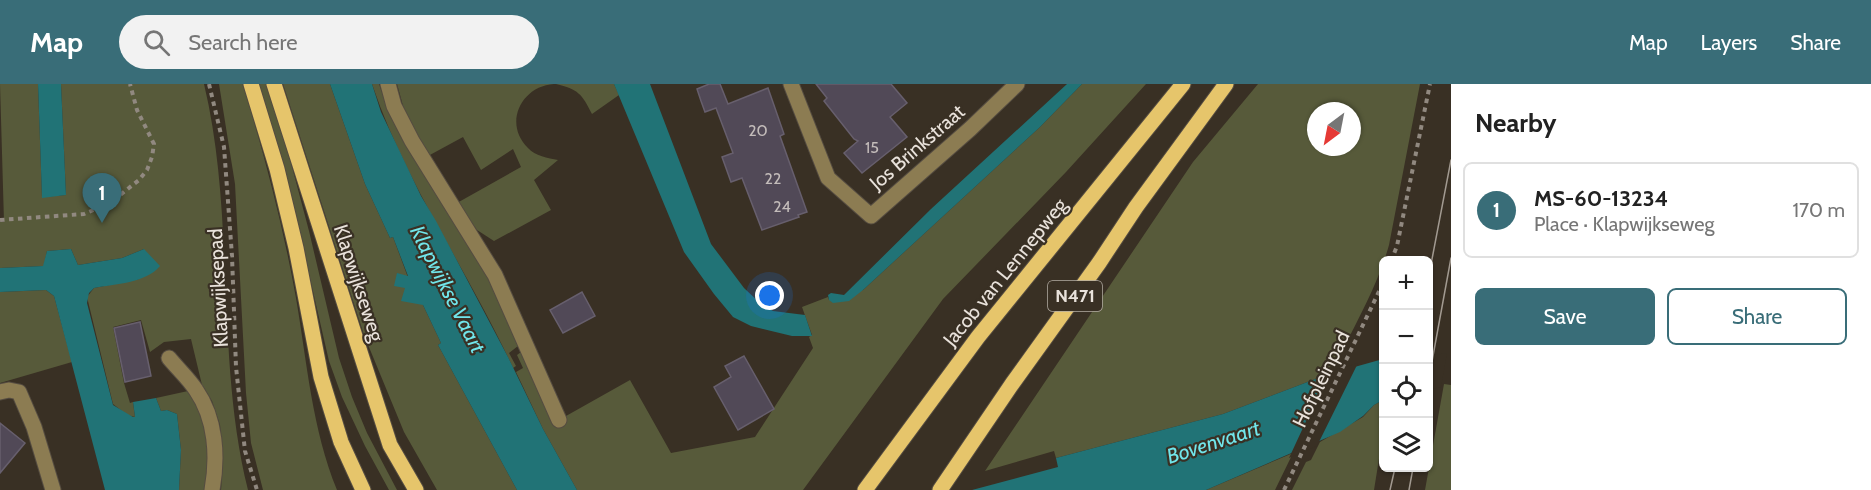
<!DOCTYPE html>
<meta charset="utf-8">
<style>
:root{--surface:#fff;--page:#f2f2f2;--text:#222;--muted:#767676;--line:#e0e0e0;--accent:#396d78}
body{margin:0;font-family:Cabin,sans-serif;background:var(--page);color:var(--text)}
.controls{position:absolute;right:18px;bottom:18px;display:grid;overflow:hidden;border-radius:9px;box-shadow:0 2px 4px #0004}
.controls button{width:54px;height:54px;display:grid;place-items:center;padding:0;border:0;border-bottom:2px solid var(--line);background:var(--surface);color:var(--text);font:30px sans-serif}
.compass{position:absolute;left:1307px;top:18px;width:54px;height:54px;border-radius:50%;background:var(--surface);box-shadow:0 2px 4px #0004;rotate:212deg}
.you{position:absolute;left:770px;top:212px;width:21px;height:21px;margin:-15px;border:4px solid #fff;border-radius:50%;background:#1a73e8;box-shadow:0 0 0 9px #1a73e833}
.badge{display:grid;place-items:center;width:39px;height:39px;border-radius:50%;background:var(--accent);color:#fff;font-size:20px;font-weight:700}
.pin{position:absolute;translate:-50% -50px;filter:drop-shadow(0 2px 3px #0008)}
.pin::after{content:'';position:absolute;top:32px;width:21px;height:18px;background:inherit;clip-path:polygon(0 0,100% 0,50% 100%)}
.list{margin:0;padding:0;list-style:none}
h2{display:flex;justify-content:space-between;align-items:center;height:78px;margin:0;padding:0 24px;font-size:26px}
h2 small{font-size:20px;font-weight:400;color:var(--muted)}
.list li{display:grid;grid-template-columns:39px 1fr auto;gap:18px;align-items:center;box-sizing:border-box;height:96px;margin:0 12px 12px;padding:0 12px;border:2px solid var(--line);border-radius:9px}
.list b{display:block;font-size:22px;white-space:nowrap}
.list p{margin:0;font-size:20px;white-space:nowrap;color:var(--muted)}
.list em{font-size:20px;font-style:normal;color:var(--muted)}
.actions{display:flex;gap:12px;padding:18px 24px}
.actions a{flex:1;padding:14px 0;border:2px solid var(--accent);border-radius:9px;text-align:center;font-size:21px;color:var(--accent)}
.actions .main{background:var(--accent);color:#fff}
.icon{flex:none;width:33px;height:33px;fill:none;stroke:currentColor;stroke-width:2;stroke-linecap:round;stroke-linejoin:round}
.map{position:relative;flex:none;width:1451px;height:406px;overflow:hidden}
header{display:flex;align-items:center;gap:36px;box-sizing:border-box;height:84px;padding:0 30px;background:var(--accent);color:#fff}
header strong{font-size:28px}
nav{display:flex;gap:33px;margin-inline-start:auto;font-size:21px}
.search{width:420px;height:54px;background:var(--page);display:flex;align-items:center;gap:15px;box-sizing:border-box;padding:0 21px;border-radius:33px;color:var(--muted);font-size:22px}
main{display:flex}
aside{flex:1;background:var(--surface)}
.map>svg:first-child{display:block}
.green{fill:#575a3a;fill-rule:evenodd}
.water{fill:#217376}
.pier{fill:#393024}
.building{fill:#514957;stroke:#675f6d;stroke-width:1.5}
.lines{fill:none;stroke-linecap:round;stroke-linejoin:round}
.minor-casing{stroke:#554c41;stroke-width:17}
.major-casing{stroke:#554c41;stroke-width:17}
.path{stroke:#918980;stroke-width:4;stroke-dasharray:4.5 4.5;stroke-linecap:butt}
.minor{stroke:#8c7c52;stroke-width:15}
.major{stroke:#e6c56b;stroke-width:15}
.tram{stroke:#a29a91;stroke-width:1.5}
.labels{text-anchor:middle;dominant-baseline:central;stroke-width:4.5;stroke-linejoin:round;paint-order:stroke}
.number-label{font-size:16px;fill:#c3bcba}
.shield{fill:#393024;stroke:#b4ada4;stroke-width:1.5}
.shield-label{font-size:18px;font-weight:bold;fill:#e9e2db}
.street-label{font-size:20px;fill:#e9e2db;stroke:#393024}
.water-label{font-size:21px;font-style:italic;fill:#71e6eb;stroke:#393024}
</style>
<header>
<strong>Map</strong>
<div class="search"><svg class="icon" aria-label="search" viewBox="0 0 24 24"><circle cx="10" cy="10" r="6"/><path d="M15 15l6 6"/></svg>Search here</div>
<nav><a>Map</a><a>Layers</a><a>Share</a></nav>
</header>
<main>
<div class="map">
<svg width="1451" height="406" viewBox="0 0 1451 406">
<rect width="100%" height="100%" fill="#393024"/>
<!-- green -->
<path class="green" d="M0 0H38L42 113 66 111 61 0H204C236 134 215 273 248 406H221L223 375 220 341 212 317 202 301 191 255 164 258 150 268 141 236 113 243 124 299 130 319 133 318 135 333 127 331 113 320 87 213 94 204 139 195 144 165 122 174 78 181 71 165 47 167 44 182 0 184V138H4Z
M219 0H243C264 70 283 141 296 214 307 278 312 345 337 406H263L251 359 246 309 235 100Z
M259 0H267L291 79 309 147 339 274 352 313 367 349 397 406H389L365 362 342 313 329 277 286 90Z
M283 0H330L365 100 390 154 393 153 413 207 423 221 441 259 438 261 517 406H437L404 348 364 251Z
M372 0H379L387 23 479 175 496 209 518 262 509 269 516 282 513 284C469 188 406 101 372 0Z
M397 0H554C521 2 503 40 528 64 535 72 548 74 558 76L534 96 551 126 494 157 477 146 457 119 521 83 513 65 481 86 463 53 428 72 405 29Z
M556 0H614L619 11 592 30C582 10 578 5 556 0Z
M1082 0H1146L1066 88 943 215 803 406H577L543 345 516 288 523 284 517 271 521 268 556 342 567 336 566 332 630 296 671 369 755 353 813 264 809 253 812 251 802 223 828 213 829 216 863 206 1040 43Z
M1258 0H1420L1389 161C1379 197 1360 232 1342 267L1338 268 1326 291 1223 330 1056 374 1054 367 985 387 1193 78ZM1316 27H1352V63H1316Z
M46 206 54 212 72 278 0 299V208Z
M1444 300 1451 301V406H1425Z
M188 307C209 339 210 369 205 406H179L181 366 177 330 167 326 161 327 156 314Z
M1383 316V350L1374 406H1292L1306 378 1311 376 1320 358 1363 333 1374 321Z
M1293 369 1275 406H1206Z"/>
<!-- water -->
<path class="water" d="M38 0H61L66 111 42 114Z
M330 0H372L381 28 421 112 436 137 508 273 543 345 577 406H517L438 261 441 259 423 221 401 217 405 204 394 202 397 189 408 192 393 153 390 154 365 100Z
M614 0H650L711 160 744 204 761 220 773 227 805 231 812 252H792L751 242 733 233 714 210 684 168Z
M1067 0H1082L1040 43 863 206 849 217 833 219 829 216 828 211 831 209 844 211 931 125Z
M71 165 78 181 122 174 144 165 160 182C146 199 115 200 94 204L89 209 87 219 113 321 133 333H135L133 318 156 314 161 327 167 326 177 330 181 366 179 406H105L54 212 46 206 0 208V184L43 182 47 167Z
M1383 275V316L1374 321 1363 332 1340 348 1206 406H972L1058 383 1056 374 1223 330 1326 291Z"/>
<!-- pier -->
<path class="pier" d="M1447 269 1441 303 1428 306 1429 272Z
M1358 279 1317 362 1289 374 1327 292 1331 287Z"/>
<!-- building -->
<path class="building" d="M709 0H720L728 20 768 4 784 50 780 52 807 128 798 131 799 133 762 146 742 94 731 98 722 73 733 69 716 24 705 28 701 17 697 5Z
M816 0H891L907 19 890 33 907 53 862 89 844 69 858 57 854 55 824 17 827 14Z
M582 208 595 232 563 249 550 226Z
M140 238 151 292 125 298 114 244Z
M744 272 774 325 738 346 714 303 731 293 725 282Z
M0 339 25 359 0 389Z"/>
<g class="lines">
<defs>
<path id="minor" d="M388 0 394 22 412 57 495 191 559 336
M791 0 828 94 871 132 970 45 1017 0
M169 274C178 285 189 295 196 306 216 335 218 373 212 406
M0 308 9 306 19 308 34 343 53 406"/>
<path id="major" d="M251 0 277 85 296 164 321 293 341 358 363 406
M274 0 390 361 416 406
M865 406 978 253 1183 0
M940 406 1012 300 1099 179 1136 123 1226 0"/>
</defs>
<!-- minor casing -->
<use href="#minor" class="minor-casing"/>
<!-- major casing -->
<use href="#major" class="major-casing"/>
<!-- path -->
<path class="path" d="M209 0 224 63 232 172 236 283 245 367 257 406
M0 136 84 130 110 119 139 96 147 86 152 73 154 60 137 26 130 0
M1391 177 1397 162 1430 0
M1284 406 1384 197"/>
<!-- minor -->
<use href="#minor" class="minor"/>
<!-- major -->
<use href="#major" class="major"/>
<!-- tram -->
<path class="tram" d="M1428 196 1451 76
M1428 299 1451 174
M1390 406 1395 384
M1409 406 1413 384"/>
</g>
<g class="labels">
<!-- number labels -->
<g class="number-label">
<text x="758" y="46">20</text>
<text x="872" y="63">15</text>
<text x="773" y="94">22</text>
<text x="782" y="122">24</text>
</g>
<!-- shield labels -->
<rect class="shield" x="1048" y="197" width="54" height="30" rx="4.5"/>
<g class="shield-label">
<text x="1075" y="212">N471</text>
</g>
<!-- street labels -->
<g class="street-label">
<text transform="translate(917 63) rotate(-41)">Jos Brinkstraat</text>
<text transform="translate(1005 188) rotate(-51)">Jacob van Lennepweg</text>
<text transform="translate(359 199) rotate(72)">Klapwijkseweg</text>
<text transform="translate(218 204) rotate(-93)">Klapwijksepad</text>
<text transform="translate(1321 295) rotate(-64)">Hofpleinpad</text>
</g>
<!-- water labels -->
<g class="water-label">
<text transform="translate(448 205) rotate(63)">Klapwijkse Vaart</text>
<text transform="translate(1213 358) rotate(-18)">Bovenvaart</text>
</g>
</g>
</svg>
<div class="controls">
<button>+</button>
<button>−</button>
<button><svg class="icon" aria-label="locate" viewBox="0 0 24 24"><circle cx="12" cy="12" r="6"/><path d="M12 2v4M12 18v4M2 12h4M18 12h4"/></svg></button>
<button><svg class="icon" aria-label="layers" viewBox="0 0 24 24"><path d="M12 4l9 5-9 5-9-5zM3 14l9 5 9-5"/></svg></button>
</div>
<svg class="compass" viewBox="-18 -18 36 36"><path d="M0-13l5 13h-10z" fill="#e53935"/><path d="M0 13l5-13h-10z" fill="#767676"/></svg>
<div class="you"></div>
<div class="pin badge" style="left:102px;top:139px">1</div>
</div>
<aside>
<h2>Nearby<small></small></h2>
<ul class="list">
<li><span class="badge">1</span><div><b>MS-60-13234</b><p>Place · Klapwijkseweg</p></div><em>170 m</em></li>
</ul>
<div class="actions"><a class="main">Save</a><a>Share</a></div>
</aside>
</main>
